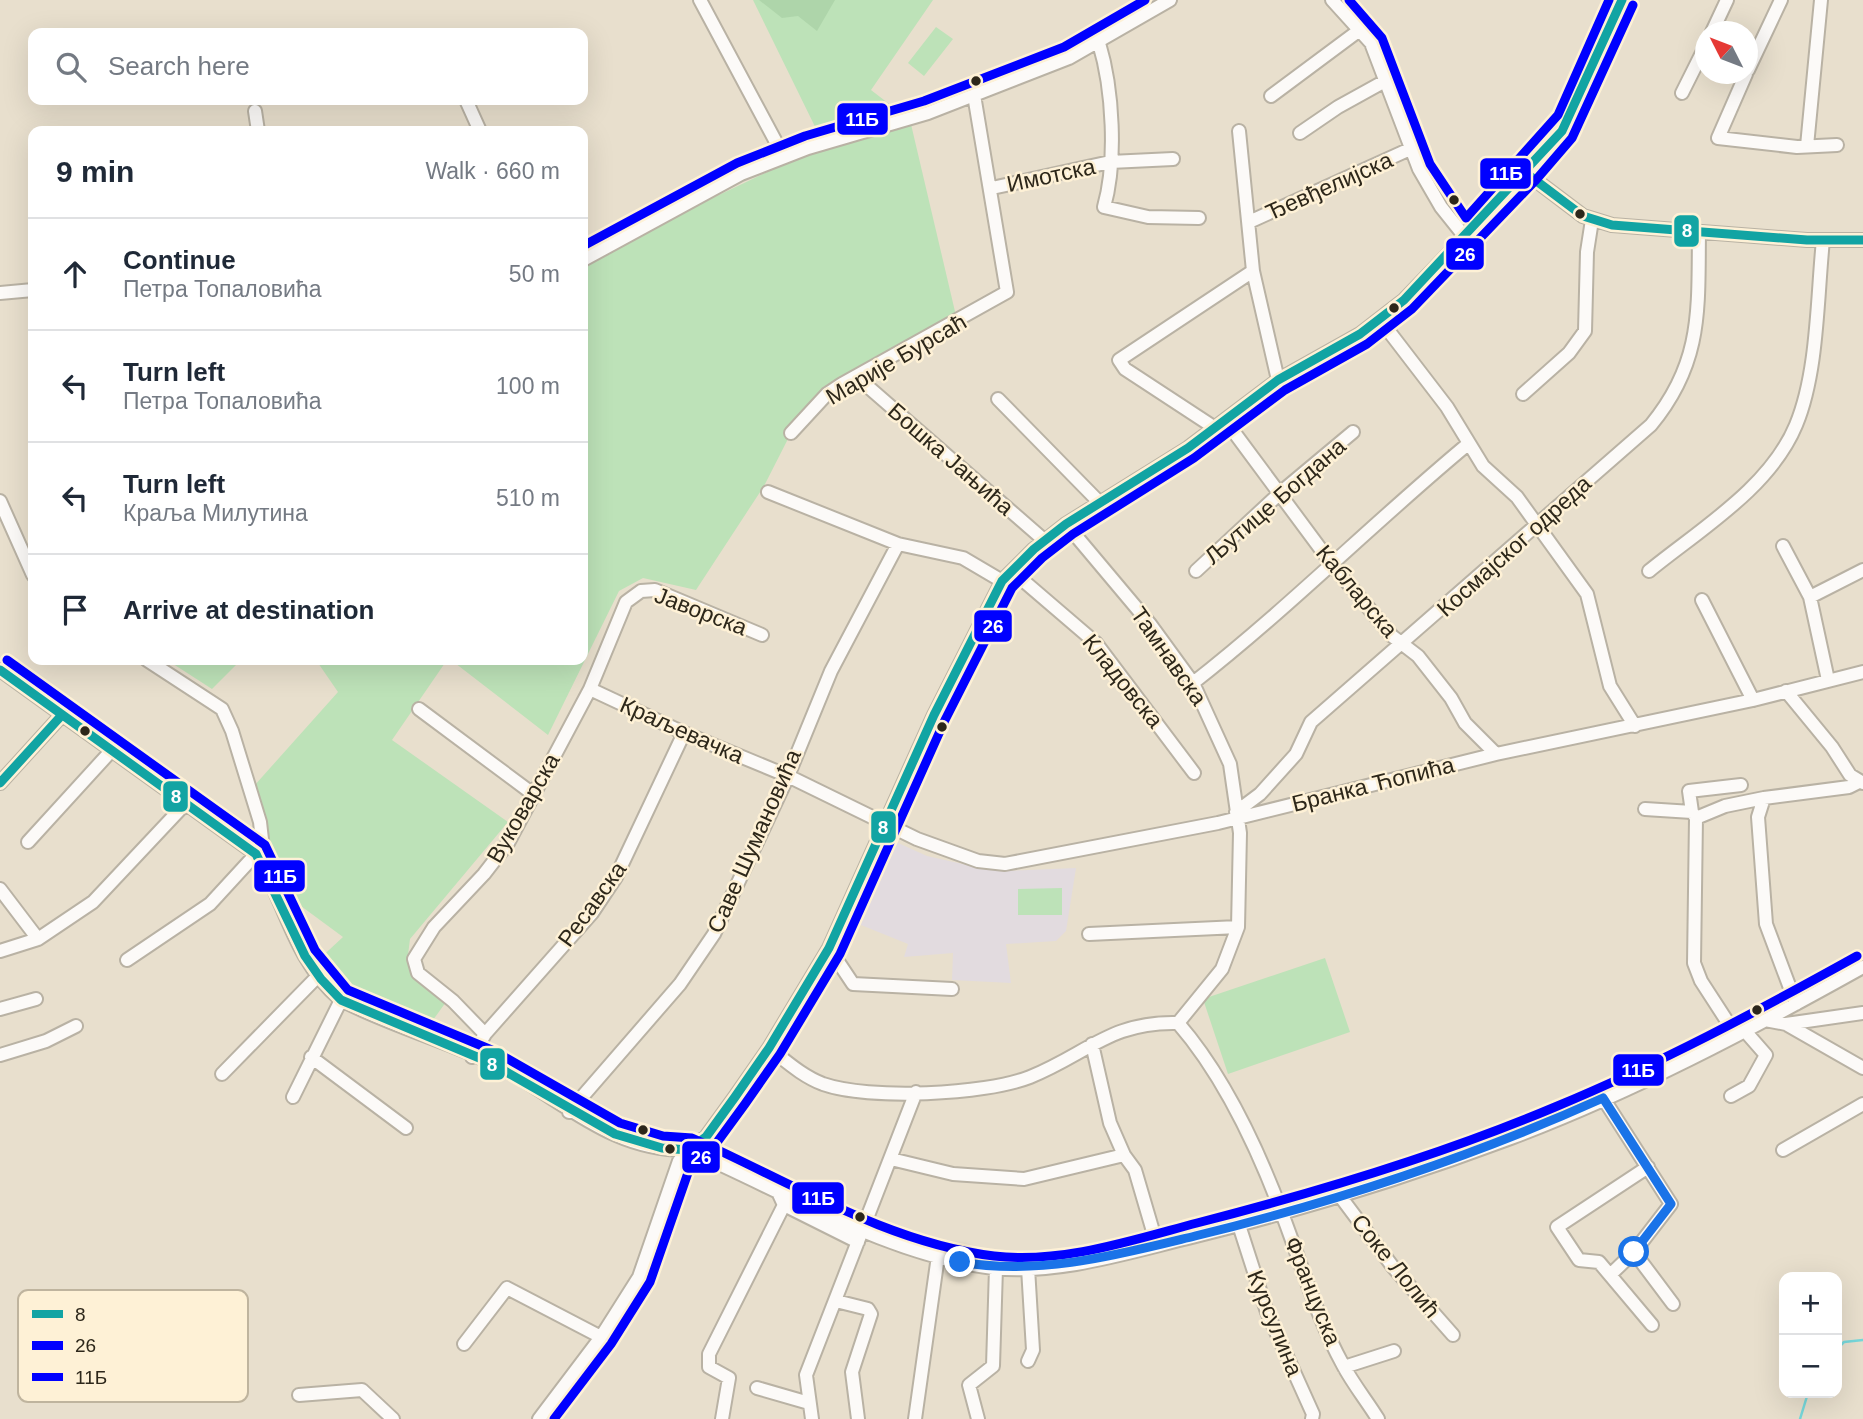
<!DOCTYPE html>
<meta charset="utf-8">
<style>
:root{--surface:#fff;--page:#f6f6f7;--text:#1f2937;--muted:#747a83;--line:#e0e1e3}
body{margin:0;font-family:Arial,sans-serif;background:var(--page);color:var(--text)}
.controls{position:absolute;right:21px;bottom:21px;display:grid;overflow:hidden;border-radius:14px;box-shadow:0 7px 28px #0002}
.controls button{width:63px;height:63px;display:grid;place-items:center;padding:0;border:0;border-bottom:2px solid var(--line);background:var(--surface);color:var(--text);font:35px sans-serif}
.compass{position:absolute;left:1695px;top:21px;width:63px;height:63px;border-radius:50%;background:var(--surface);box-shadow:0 7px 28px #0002;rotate:312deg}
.stop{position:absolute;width:21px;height:21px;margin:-16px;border:5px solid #1a73e8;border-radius:50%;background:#fff}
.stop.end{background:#1a73e8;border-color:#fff;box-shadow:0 2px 7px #0008}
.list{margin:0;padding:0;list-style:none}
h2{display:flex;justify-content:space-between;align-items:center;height:91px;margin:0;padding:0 28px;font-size:30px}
h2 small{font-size:23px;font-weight:400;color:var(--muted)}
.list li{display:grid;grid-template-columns:46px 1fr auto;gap:21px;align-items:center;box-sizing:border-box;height:112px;padding:0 28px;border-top:2px solid var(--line)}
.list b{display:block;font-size:26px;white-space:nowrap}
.list p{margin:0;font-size:23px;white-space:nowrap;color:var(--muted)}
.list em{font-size:23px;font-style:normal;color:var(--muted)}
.icon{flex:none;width:38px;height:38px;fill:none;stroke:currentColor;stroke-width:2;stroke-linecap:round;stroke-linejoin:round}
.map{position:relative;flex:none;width:1863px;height:1419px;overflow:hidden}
.search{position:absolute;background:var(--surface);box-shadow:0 7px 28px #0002;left:28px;top:28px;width:560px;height:77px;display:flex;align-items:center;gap:18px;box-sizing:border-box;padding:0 24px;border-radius:14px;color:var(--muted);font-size:26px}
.panel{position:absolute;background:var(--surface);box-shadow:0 7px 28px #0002;left:28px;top:126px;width:560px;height:539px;border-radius:14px}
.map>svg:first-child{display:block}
.education{fill:#e2dbdf}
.green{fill:#bde2b8}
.forest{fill:#aed5aa}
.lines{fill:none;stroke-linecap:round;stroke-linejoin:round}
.stream{stroke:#77d8db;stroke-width:2.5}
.minor-casing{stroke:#b9b2a4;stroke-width:16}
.minor{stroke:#fcfaf8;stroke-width:12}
.bus-1-casing{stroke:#fef1d6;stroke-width:14}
.bus-2-casing{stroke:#fef1d6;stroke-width:14}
.bus-3-casing{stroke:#fef1d6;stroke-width:14}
.bus-1{stroke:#12a4a3;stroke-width:9}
.bus-2{stroke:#00f;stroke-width:9}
.bus-3{stroke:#00f;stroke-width:9}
.route{stroke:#1a73e8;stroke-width:9}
.bus-dot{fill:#2d271a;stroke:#fef1d6;stroke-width:2.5}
.labels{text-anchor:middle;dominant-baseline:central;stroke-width:5;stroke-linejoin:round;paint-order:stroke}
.street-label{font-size:23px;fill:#2d271a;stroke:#fef1d6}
.key{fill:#fef1d6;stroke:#bfb49e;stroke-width:2}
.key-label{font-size:19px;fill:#2d271a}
.line-badge{stroke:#fef1d6;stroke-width:2.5}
.badge-label{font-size:19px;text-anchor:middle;font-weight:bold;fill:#fff}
</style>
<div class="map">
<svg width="1863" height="1419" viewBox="0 0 1863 1419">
<rect width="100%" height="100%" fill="#e8dfcd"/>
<!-- education -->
<path class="education" d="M896 842 927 856 976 867 1006 871 1076 868 1066 931 1056 941 1006 944 1011 983 952 980 953 953 904 957 908 944 856 923 887 847Z"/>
<!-- green -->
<path class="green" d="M753 0H933L871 90 910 120 957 320 842 384 791 433 764 486 696 590 643 578 619 591 548 735 451 660H583V255L635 235 824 145Z
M936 27 953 39 924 76 908 63Z
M167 660H241L212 689Z
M316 660H447L392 740 508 822 410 939 407 963 421 983 446 1002 428 1027C383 1010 349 999 316 962L343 937 286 895 275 879 254 786 338 692Z
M1062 888V915H1018V889Z
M1325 958 1350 1032 1228 1074 1203 999Z"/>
<!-- forest -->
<path class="forest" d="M759 0H835L817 31 798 16 782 18Z"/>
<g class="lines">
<!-- stream -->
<path class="stream" d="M1837 1349 1844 1342 1863 1340
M1800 1419 1808 1393"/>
<defs>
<path id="minor" d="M700 0 784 157
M1332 0 1371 43 1419 169 1441 207 1465 237
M1712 32 1727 0
M1099 43C1113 89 1117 161 1104 207L1148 217 1199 218
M1748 70 1781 0
M1746 74 1718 138 1797 147 1837 145
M1682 93 1706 45
M1271 96 1361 29
M466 100 480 131
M255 111 258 131
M1239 131 1253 271 1278 380
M1300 133 1338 107 1385 81
M1807 146 1821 0
M1526 173 1583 216 1612 225 1807 240H1863
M992 188 1110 162 1173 159
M1249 222 1410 149
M583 260 741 174 808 148 928 113 1069 58 1170 0
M0 293 33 290
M1381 321 1447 407 1483 466 1517 497 1587 594 1610 686 1635 726
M858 378 1044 540
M1523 394 1569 353 1585 331 1587 252 1592 220
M998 399 1099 502
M1225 420 1331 563 1392 636 1418 656 1451 698 1465 723 1496 754
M1215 428 1125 369 1119 360 1253 271
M791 433 827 394 842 384 1007 292 974 95
M768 492 898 544 963 558 1002 581
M0 501 33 575
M1066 524 1150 624 1193 683 1230 764 1240 833 1238 927 1222 969 1178 1023
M1783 546 1810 597 1828 680
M1012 571 1096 643 1194 773
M1196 571 1280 493 1353 432
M1649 571C1699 530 1770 488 1796 425 1818 372 1817 298 1823 240
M1810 597 1863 570
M1702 600 1753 700
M147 660 222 709 232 731 260 822 265 866
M0 670 256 854C267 869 272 886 280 903 296 941 310 974 341 1000 395 1028 456 1043 509 1072 569 1105 614 1151 688 1150 786 1192 886 1255 993 1268 1058 1275 1129 1252 1192 1237 1300 1210 1407 1177 1511 1138 1633 1092 1750 1030 1863 967
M1193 683C1289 608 1374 522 1468 444
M590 689 684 733 788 776 917 839 978 861 1005 864 1218 823 1496 754 1753 700 1863 672
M1786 691 1832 747 1850 775 1863 783
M419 709 533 794
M0 783 61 716
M1764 798 1758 817 1766 924 1796 1004
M1645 809 1692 812 1696 818 1694 963 1701 981 1736 1035
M1236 812 1260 794 1296 754 1311 722 1651 425C1703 362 1698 309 1699 232
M1692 812 1689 791 1741 785
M1696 818 1725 806 1764 798 1849 787 1859 782
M28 842 112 750
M0 889 38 939
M1089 934 1238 927
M829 948 853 984 952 989
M0 951 38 939 93 902 187 802
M127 960 210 904 256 854
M0 1009 36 999
M1765 1020 1786 1024 1863 1013
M1786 1024 1863 1068
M485 1034 453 1001 418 973 414 959 434 927 484 874 508 843 590 689 626 602 641 591 655 590 762 635
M1092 1044 1110 1123 1124 1155 1135 1170 1157 1245
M769 1048C786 1061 802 1076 823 1084 869 1100 984 1095 1030 1077 1087 1054 1111 1021 1178 1023 1225 1077 1258 1149 1283 1216 1302 1266 1317 1318 1343 1365 1353 1384 1367 1401 1378 1419
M0 1055 46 1041 76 1026
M311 1057 406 1128
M472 1057 485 1034 592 913 616 877 684 733
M222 1074 317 977
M1731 1096 1749 1086 1766 1055 1745 1031
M293 1097 341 1000
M1603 1098 1671 1204 1634 1252
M569 1112 680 984 714 934 788 776 831 671 898 544
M1783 1150 1863 1104
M891 1159 953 1174 1024 1179 1124 1155
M1648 1167 1557 1227 1579 1260 1599 1262 1652 1325
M1340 1196 1393 1267 1453 1335
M784 1205 858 1242
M1239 1225 1267 1312 1313 1414 1312 1419
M1028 1268 1033 1350 1028 1361
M1611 1274 1634 1252 1673 1304
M836 1301 868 1309 871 1314 852 1372 858 1419
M464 1344 507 1288 601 1337
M1344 1367 1394 1351
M757 1388 809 1403
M299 1395 362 1390 393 1419
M539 1419 601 1337 639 1277 679 1161 688 1150 706 1137 735 1097 769 1048 829 948 934 715 1002 581 1034 549 1066 524 1188 448 1278 380 1360 334 1404 300 1526 173 1562 131 1622 0
M722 1419 729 1378 709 1367V1354L784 1205 778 1192
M812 1419 806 1375 916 1092
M915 1419 938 1256
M978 1419 969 1385 993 1366 996 1268"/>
</defs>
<!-- minor casing -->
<use href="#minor" class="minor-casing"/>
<!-- minor -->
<use href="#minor" class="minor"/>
<defs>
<path id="bus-1" d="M1526 173 1583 216 1612 225 1807 240H1863
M0 670 256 854 305 956 321 979 341 1000 489 1062 615 1134 662 1148 688 1150
M0 783 61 716
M688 1150 706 1137 735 1097 769 1048 829 948 934 715 1002 581 1034 549 1066 524 1188 448 1278 380 1360 334 1404 300 1562 131 1622 0"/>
<path id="bus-2" d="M554 1419 611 1344 650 1282 690 1167 715 1145 745 1104 780 1054 840 954 945 720 1012 588 1042 558 1073 534 1194 458 1285 390 1367 344 1412 309 1535 181 1572 138 1633 5"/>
<path id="bus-3" d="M1349 0 1382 38 1430 164 1466 218 1558 115 1609 0
M583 246 737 163 805 136 924 101 1064 47 1145 0
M7 660 265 845 315 950 348 990 494 1051 620 1123 663 1136 692 1138C789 1181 887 1243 994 1256 1062 1264 1133 1240 1197 1223 1318 1192 1439 1156 1555 1107 1659 1064 1758 1011 1857 956"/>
</defs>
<!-- bus-1 casing -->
<use href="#bus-1" class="bus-1-casing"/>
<!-- bus-2 casing -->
<use href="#bus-2" class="bus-2-casing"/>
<!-- bus-3 casing -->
<use href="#bus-3" class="bus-3-casing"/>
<!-- bus-1 -->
<use href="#bus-1" class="bus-1"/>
<!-- bus-2 -->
<use href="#bus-2" class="bus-2"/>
<!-- bus-3 -->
<use href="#bus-3" class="bus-3"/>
</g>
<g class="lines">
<!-- route -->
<path class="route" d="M960 1262C1040 1276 1117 1255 1195 1236 1335 1202 1472 1157 1603 1098L1671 1204 1634 1252"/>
</g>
<!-- markers -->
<g class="bus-dot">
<circle cx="976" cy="81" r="6"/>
<circle cx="1454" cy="200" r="6"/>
<circle cx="1580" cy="214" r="6"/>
<circle cx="1394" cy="308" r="6"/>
<circle cx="942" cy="727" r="6"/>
<circle cx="85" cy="731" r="6"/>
<circle cx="1757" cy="1010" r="6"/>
<circle cx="643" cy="1130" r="6"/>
<circle cx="670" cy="1149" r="6"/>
<circle cx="860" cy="1217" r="6"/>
</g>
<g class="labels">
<!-- street labels -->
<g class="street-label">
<text transform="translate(1051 175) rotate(-12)">Имотска</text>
<text transform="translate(1329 186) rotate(-24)">Ђевђелијска</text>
<text transform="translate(896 359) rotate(-30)">Марије Бурсаћ</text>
<text transform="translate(951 459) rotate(41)">Бошка Јањића</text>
<text transform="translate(1275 501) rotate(-41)">Љутице Богдана</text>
<text transform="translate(1514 546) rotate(-42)">Космајског одреда</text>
<text transform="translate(1357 591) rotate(50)">Кабларска</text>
<text transform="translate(701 611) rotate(21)">Јаворска</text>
<text transform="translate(1169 656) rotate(55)">Тамнавска</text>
<text transform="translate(1123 681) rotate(51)">Кладовска</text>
<text transform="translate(682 730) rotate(24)">Краљевачка</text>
<text transform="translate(1373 784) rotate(-14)">Бранка Ћопића</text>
<text transform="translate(523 808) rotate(-60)">Вуковарска</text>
<text transform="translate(754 841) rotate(-66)">Саве Шумановића</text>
<text transform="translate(592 904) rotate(-54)">Ресавска</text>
<text transform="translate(1396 1266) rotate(51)">Соке Лолић</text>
<text transform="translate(1313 1291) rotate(68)">Француска</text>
<text transform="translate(1275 1323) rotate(68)">Курсулина</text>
</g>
</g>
<!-- legend -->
<rect x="18" y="1290" width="230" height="112" rx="10" class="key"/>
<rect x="32" y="1310" width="31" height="8" fill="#12a4a3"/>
<rect x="32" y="1341" width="31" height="9" fill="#00f"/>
<rect x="32" y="1373" width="31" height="8" fill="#00f"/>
<g class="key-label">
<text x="75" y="1321">8</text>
<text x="75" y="1352">26</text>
<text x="75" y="1384">11Б</text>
</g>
<g class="line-badge">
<rect x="836" y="102" width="53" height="34" rx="7" fill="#00f"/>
<rect x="1479" y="157" width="53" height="33" rx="7" fill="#00f"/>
<rect x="1673" y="214" width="27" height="34" rx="7" fill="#12a4a3"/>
<rect x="1445" y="237" width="40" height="34" rx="7" fill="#00f"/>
<rect x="973" y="609" width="40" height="34" rx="7" fill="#00f"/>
<rect x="162" y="780" width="27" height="33" rx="7" fill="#12a4a3"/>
<rect x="870" y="810" width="27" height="34" rx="7" fill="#12a4a3"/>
<rect x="253" y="859" width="53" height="34" rx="7" fill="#00f"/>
<rect x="479" y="1047" width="27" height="34" rx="7" fill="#12a4a3"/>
<rect x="1612" y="1053" width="53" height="34" rx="7" fill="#00f"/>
<rect x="681" y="1140" width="40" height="34" rx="7" fill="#00f"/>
<rect x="791" y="1181" width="54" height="34" rx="7" fill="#00f"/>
</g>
<g class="badge-label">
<text x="862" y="126">11Б</text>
<text x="1506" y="180">11Б</text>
<text x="1687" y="237">8</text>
<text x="1465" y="261">26</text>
<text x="993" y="633">26</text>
<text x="176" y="803">8</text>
<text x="883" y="834">8</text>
<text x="280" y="883">11Б</text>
<text x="492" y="1071">8</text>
<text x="1638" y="1077">11Б</text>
<text x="701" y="1164">26</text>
<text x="818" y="1205">11Б</text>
</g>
</svg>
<div class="controls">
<button>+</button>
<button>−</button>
</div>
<svg class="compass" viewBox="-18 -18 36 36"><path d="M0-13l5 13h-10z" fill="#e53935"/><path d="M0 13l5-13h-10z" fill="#747a83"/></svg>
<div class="stop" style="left:1634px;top:1252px"></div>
<div class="stop end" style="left:960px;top:1262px"></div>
<div class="search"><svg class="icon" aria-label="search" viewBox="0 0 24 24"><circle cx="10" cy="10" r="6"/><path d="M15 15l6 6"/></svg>Search here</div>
<section class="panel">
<h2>9 min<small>Walk · 660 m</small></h2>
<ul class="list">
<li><svg class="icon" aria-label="ahead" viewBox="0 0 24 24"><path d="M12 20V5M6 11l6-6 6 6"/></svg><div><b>Continue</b><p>Петра Топаловића</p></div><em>50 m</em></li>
<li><svg class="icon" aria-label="left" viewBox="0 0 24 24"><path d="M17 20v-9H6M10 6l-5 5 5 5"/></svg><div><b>Turn left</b><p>Петра Топаловића</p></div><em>100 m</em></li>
<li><svg class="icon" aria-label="left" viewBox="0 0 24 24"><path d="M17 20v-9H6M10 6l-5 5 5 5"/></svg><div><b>Turn left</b><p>Краља Милутина</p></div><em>510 m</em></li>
<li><svg class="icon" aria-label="arrive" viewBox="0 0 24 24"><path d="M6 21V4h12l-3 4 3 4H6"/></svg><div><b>Arrive at destination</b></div></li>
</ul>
</section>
</div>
